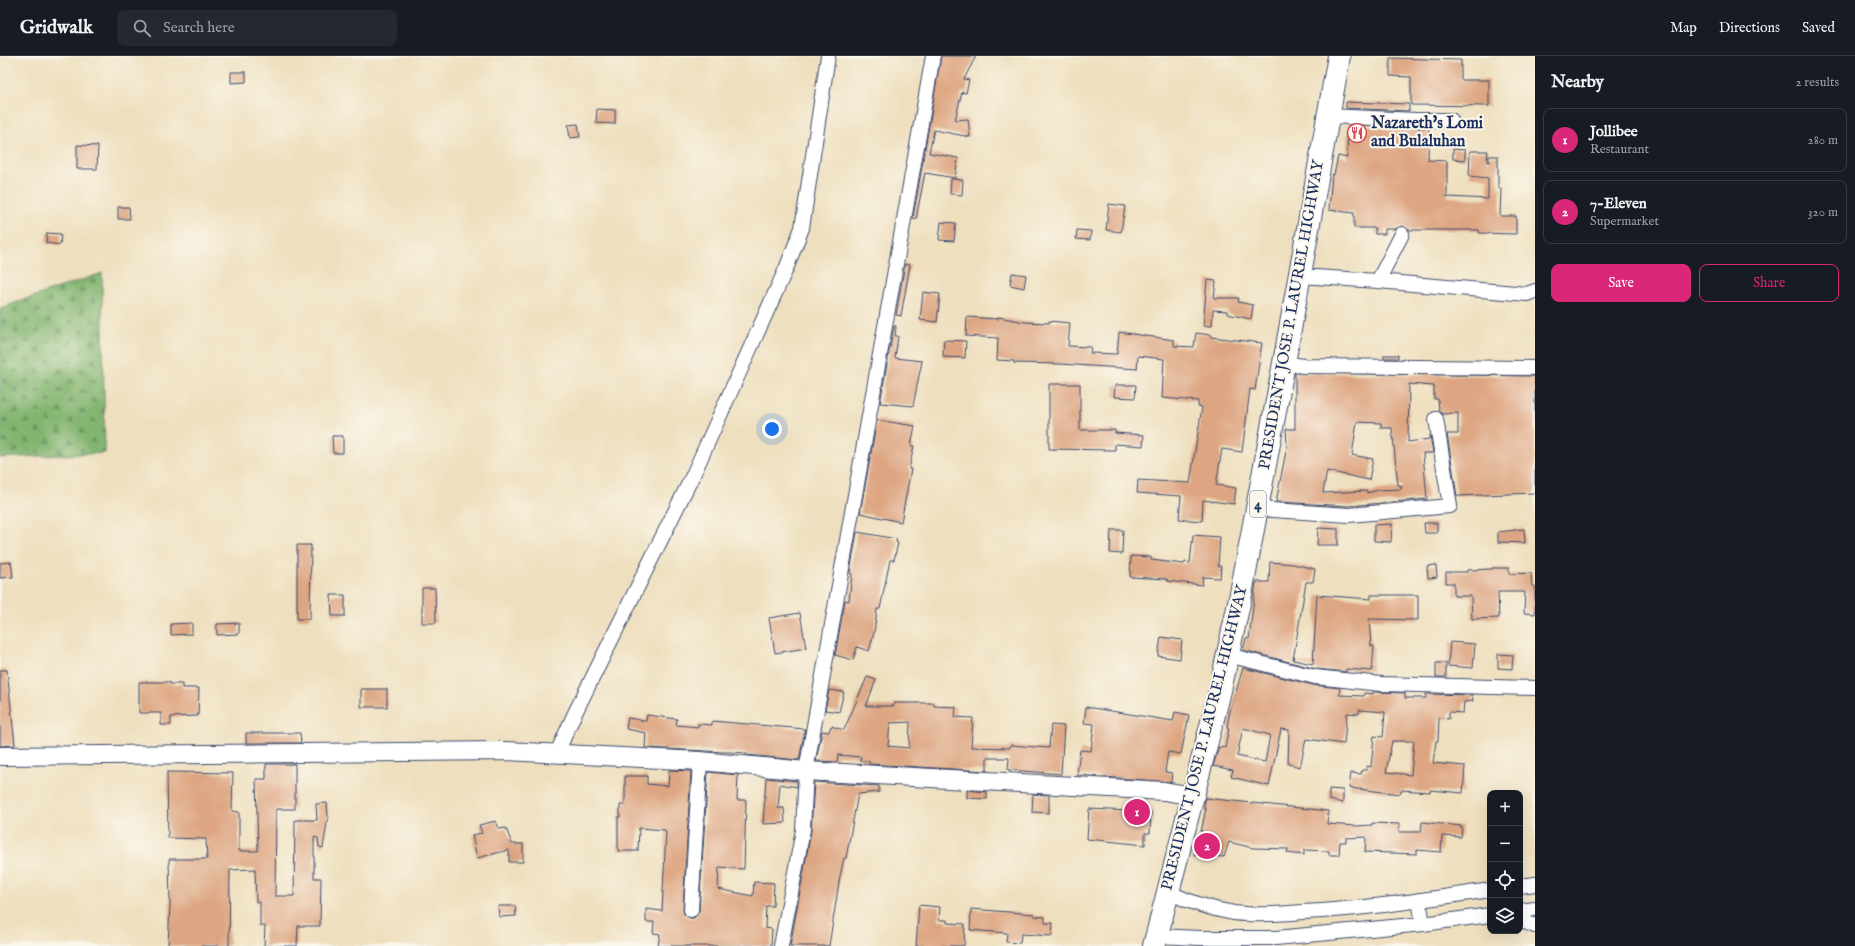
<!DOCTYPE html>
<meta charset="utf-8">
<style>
:root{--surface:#171b24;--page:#242831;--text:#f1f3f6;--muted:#9ea1a6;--line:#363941;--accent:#db2777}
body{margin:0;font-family:"IM FELL English",serif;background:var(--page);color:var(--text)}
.controls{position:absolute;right:12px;bottom:12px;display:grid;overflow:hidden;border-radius:8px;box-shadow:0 4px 16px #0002}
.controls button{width:36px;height:36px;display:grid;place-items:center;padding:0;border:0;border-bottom:1px solid var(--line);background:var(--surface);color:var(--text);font:20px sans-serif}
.you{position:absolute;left:772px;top:373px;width:14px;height:14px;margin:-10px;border:3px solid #fff;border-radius:50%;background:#1a73e8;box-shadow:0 0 0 6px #1a73e833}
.badge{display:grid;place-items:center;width:26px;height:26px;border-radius:50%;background:var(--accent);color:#fff;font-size:13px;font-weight:700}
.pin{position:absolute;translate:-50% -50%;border:2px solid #fff;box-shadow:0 1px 4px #0006}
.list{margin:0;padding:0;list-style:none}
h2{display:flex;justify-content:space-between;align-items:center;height:52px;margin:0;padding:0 16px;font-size:17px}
h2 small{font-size:13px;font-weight:400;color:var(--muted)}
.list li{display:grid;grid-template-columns:26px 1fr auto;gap:12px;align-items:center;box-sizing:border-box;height:64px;margin:0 8px 8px;padding:0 8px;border:1px solid var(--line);border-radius:8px}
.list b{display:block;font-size:15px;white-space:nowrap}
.list p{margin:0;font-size:13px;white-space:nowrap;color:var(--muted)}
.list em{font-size:13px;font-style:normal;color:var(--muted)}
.actions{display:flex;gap:8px;padding:12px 16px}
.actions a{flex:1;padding:9px 0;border:1px solid var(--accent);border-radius:8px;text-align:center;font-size:14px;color:var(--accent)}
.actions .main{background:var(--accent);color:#fff}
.icon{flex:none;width:22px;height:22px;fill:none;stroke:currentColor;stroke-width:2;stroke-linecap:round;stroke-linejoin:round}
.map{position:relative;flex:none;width:1535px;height:890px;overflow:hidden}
header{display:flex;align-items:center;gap:24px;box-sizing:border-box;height:56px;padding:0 20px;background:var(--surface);border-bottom:1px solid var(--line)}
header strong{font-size:19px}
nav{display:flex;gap:22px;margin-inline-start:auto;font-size:14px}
.search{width:280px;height:36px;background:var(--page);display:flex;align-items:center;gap:10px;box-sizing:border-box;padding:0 14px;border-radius:8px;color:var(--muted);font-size:15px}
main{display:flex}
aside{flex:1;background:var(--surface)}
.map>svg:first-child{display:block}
.forest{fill:url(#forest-firs);stroke:#4f7267}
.building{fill:#dda581;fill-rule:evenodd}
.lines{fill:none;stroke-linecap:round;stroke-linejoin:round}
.minor-casing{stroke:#3b496c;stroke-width:16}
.tertiary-casing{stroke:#3b496c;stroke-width:20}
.trunk-casing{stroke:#3b496c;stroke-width:24}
.minor{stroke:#fff;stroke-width:14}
.tertiary{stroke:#fff;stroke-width:18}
.trunk{stroke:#fff;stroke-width:22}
.labels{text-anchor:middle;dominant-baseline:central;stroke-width:4;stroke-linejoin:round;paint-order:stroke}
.shield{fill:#fbf7ec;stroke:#5e6b89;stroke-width:1}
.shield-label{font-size:15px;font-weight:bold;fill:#1b2f5e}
.poi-label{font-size:16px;font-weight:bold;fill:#1b2f5e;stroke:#fbf7ec;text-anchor:start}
.street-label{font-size:16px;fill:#1b2f5e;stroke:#fbf7ec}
</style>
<header>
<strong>Gridwalk</strong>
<div class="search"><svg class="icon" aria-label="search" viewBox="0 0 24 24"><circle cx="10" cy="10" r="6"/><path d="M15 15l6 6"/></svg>Search here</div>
<nav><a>Map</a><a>Directions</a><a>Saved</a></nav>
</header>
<main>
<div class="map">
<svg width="1535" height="890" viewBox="0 0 1535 890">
<defs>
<pattern id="forest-firs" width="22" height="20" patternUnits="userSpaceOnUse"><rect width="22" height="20" fill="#83b570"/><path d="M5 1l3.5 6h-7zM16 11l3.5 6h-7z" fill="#6a945f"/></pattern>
</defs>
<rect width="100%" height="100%" fill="#fbf7ec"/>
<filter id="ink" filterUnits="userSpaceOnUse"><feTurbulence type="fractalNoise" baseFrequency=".025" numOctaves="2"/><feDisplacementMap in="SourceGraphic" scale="8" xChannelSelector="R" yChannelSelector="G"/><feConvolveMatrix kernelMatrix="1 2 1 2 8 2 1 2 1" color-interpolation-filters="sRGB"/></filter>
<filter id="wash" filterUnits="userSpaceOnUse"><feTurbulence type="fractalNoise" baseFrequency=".012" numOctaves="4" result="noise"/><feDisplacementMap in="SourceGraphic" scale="16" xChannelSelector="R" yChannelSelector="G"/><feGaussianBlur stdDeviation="0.9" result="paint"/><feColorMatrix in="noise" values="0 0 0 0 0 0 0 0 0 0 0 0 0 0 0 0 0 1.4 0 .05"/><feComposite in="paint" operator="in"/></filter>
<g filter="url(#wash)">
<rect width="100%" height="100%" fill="#eedfbe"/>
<!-- forest -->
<path class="forest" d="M102 217 105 397 0 402V252Z"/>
<g id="blocks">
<!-- building -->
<path class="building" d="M941 0H976L964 23 969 24 966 37 962 36 955 64 968 63 970 81 934 74 929 97 958 102 955 122 925 117 916 163 913 162Z
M1390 2 1461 4V24H1489V50L1411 49V21L1390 20Z
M231 16H246V26L231 27Z
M1346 46 1409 48V55L1346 52Z
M597 53 615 54V68L596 67Z
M578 68 580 81 570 82 568 69Z
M1348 69 1429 72 1428 104 1447 105V141L1488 143V122L1469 120 1470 95H1488L1487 106H1489V100H1498V132H1501L1500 160H1516V178L1479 177V174H1409L1402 170 1395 173H1385V178H1375V172H1354V157L1329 154 1332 118 1334 119 1338 100 1347 102Z
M77 89 98 90 97 113H77Z
M1453 93 1465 94V104L1453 103Z
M951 123 963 124 962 139 950 138Z
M1109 148 1125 150 1121 176 1106 174Z
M118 151H129L130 163H118Z
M941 166 956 167 954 185 939 184Z
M1077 174 1091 175 1090 184 1076 183Z
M47 177 61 178 60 189 46 187Z
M905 208 910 209 901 260 896 259Z
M1012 217 1026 219 1024 232 1010 229Z
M1207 224 1216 225 1214 242H1239L1238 246 1253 249 1251 263 1227 258V255L1213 254 1212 270H1203Z
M923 236 940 238 937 266 920 264Z
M967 261 998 263V261L1025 266 1049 267V265L1070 267 1068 290 1091 291 1090 297 1117 298 1119 276 1174 284V290L1194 291 1196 277 1211 279V281L1262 287 1255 334 1250 333 1242 396 1222 393 1216 429 1236 432 1234 448 1203 444 1202 465 1179 463 1181 440 1137 437 1138 424 1190 427 1202 351 1198 350V345L1162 342 1164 303 1138 300 1137 313 1060 308 1014 307V305L997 304 998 282 966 280Z
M894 270H896L895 280H898L895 302 922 305 913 350 880 347Z
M944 284 966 285 965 302 943 301Z
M1384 299H1398V302H1384Z
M1295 317 1535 320V437L1457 440 1447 378H1458V357L1442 358 1439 355 1438 343H1434V330L1409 328 1408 386 1429 383 1430 379 1433 397H1423L1427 443 1349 450 1276 446 1287 390 1286 373H1295ZM1357 366 1381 367V372H1392L1398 429 1402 430 1401 433 1378 434 1367 437V435L1323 437 1327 415 1369 424 1373 403 1352 399Z
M1049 328H1080V374H1115V377L1144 379 1143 390 1115 388V394L1049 393Z
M1115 329H1136L1135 342 1114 341Z
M877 364 915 370 911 390H914L909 413H911L901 466 860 457Z
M332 380H343V397H333Z
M1424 467H1437V477H1425Z
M1392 468 1391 486 1374 485V469Z
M1318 472 1338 473V489H1317Z
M1524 473 1525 487 1498 486V476Z
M1111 474H1123L1122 498 1110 497Z
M857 476 897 483 896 486 898 487 894 504H890L880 553H877L874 577 869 595 857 591 853 604 835 599 845 544 849 545 852 518 850 517Z
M1193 479 1220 481 1218 510H1221L1220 522 1203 521 1202 529 1167 525V523L1130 521 1131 500 1151 501V504L1184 508 1185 506 1190 507Z
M297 489H311L310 563H297Z
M11 506 13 521 0 522V507Z
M1270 506 1293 508 1315 513 1313 526H1306L1293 604 1313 608 1317 539 1371 543V539H1418V564L1369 563 1371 590H1374L1372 615 1346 613V616L1316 613 1243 594 1246 582 1249 583 1256 526H1269Z
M1436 509 1437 521 1428 522 1427 510Z
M1492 512H1509V518L1531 517 1532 530H1535V558L1524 557 1525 536H1498L1499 562 1472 563 1471 540H1454V527H1446V516H1467V514L1492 513Z
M422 532H435L436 567H422Z
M331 539H345V560H332Z
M800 557 806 592 775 597 769 562Z
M192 567V578L171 579V568Z
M239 567V578L217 579V568Z
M1161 581 1182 584 1180 603 1158 600Z
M1450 586 1475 588 1473 612 1448 610Z
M1498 598 1513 599 1512 613 1498 612Z
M1436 607H1446V621H1436Z
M1243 612 1313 629 1340 632 1339 639 1364 640V637L1373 638V636L1405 637V642H1426V638L1472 639 1473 645 1464 646 1463 657 1449 656V663L1439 662 1438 685H1436L1433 707 1465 710 1463 737 1430 734V736L1401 734 1400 738 1349 732 1351 717 1361 718 1362 714H1367V710L1371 711 1374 680 1383 681 1385 656 1359 654V658L1347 657 1344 688 1306 683 1300 711 1288 708 1289 674 1281 673 1269 730 1231 721 1233 714 1213 710 1219 691 1225 692 1229 672 1227 671 1229 659ZM1243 672 1270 679 1265 706 1237 700ZM1392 685H1414L1411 719 1386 716Z
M0 614H7L15 689 0 690Z
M867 621 876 624 866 650H894V647H934V650L956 651 955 661 973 662 971 691 1010 692V689L1049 692 1051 669 1064 670 1061 718 1008 714 1009 702H987V715L869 708V705H860L861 701 838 699 837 706 816 705 822 675 829 676 831 670 844 674ZM910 666 909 692 888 690 890 667Z
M139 626H170V628H182V632H199L198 660 171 661V669H161V657H139Z
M361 633H387V651H361Z
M829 634 844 636 839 656 825 654Z
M1086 651 1173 665 1175 656 1189 659 1181 698 1168 696 1165 716 1172 717 1171 726 1077 719 1080 694 1091 695 1094 668 1084 667Z
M647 659 677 663 676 669 698 671V668L712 669V665L805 673 799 704 746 699V697L645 692 646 677 626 673 628 662 646 665Z
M246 677H300L301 687H246Z
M266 708H295V753H276L275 840H294L295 764H317L316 748 327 747 328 761 323 792 319 791 318 782 314 781V822H321L320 870H298L297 890H264L265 870H260V846H256L255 813 230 814 229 890H168L170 850 169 803H207L206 783 168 782 167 716 233 717 232 755 239 756V795H258L256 723H266Z
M669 714 691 715 683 853 684 858 690 862H694L699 855 708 716 738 719 737 744H746L744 813 719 811 718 833 753 840 754 826 774 827 773 850H766L765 872 772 873 771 890H658L660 878 653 877 654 866H646V853L662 855 666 776 665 774 639 772 638 795H618V761H620V749H625V720H647V728L668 730Z
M766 722 797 725V731L780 728 778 752H784L785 767 763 768Z
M814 726 879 730V736L858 738 846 802H844L840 820 829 890H790L811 775Z
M1329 733 1343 734V747L1329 744Z
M967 734 987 736V743L967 742Z
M1033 738 1049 739V757L1032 756Z
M1205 742 1328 755 1327 768 1356 770 1372 769V767L1400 768 1399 776H1421L1422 766 1462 770 1461 781 1442 780 1441 796 1417 794V798L1365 796 1366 781 1346 782V786H1340L1339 799H1329V795L1304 794V799L1287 797 1288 793 1253 792 1229 786 1224 801 1194 799 1202 776H1201L1206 753H1204Z
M1089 753 1151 756 1150 777H1145V789L1087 783Z
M496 765 499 773 506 772 512 788H523V806H509V794L477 802 472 779 482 777 479 769Z
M919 849 940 851 939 864H947V867L965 868 964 890H916Z
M498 850H515L516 860 499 861Z
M971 853 1034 858V860L1045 861V867H1053L1052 880 1021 878 1020 887 1006 886 1007 877 970 874Z"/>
</g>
</g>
<g filter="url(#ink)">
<use href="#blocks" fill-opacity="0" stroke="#3b496c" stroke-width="1"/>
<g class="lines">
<defs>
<path id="minor" d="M1328 60 1416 64H1451
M1300 220 1378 225 1527 238 1535 235
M1378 225 1402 178
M1284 307 1303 310 1535 312
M1257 453 1349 459 1450 450 1436 363
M1228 599 1315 621 1381 628 1535 632
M557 697 574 659 693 419 786 213 802 172 828 0
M1520 830 1535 828
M1168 836C1189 846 1210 853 1234 857 1256 860 1281 858 1303 856 1366 853 1428 843 1490 834
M1419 844 1423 868
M691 854 700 705
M1520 855 1535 853
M1520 864 1535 870
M1156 880 1200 882H1276L1423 868 1490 859
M781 890 803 774 806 715 933 0"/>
<path id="tertiary" d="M0 700 506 695 700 705 806 715 1164 735 1193 740"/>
<path id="trunk" d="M1154 890 1219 639 1241 538 1284 307 1339 0"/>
</defs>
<!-- minor casing -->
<use href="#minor" class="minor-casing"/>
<!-- tertiary casing -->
<use href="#tertiary" class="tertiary-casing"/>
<!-- trunk casing -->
<use href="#trunk" class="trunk-casing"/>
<!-- minor -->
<use href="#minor" class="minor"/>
<!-- tertiary -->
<use href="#tertiary" class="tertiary"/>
<!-- trunk -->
<use href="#trunk" class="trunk"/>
</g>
</g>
<!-- icons -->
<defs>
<symbol id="restaurant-ring" viewBox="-11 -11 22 22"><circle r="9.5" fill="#fbf7ec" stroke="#d1495b" stroke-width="1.5"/><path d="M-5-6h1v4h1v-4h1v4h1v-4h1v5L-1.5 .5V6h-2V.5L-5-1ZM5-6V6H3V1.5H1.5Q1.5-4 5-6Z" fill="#d1495b"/></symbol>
</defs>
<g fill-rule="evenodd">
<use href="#restaurant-ring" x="1346" y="66" width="22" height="22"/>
</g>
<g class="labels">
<!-- shield labels -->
<rect class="shield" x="1250" y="435" width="16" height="26" rx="3"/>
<g class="shield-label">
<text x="1258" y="448">4</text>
</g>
<!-- poi labels -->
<g class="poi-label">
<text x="1371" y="68">Nazareth's Lomi<tspan x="1371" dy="18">and Bulaluhan</tspan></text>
</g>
<!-- street labels -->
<g class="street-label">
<text transform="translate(1292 259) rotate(-80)">PRESIDENT JOSE P. LAUREL HIGHWAY</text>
<text transform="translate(1205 682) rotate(-76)">PRESIDENT JOSE P. LAUREL HIGHWAY</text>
</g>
</g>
</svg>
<div class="controls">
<button>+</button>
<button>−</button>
<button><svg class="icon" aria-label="locate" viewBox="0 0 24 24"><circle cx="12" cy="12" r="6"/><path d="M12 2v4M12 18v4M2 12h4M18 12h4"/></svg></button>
<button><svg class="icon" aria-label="layers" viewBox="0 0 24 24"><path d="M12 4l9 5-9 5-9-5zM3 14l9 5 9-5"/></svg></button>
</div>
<div class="you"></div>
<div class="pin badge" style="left:1137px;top:756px">1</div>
<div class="pin badge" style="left:1207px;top:790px">2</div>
</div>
<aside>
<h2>Nearby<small>2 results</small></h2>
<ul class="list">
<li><span class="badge">1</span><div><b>Jollibee</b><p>Restaurant</p></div><em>280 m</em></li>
<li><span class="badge">2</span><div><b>7-Eleven</b><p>Supermarket</p></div><em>320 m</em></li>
</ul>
<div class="actions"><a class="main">Save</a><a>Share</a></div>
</aside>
</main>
